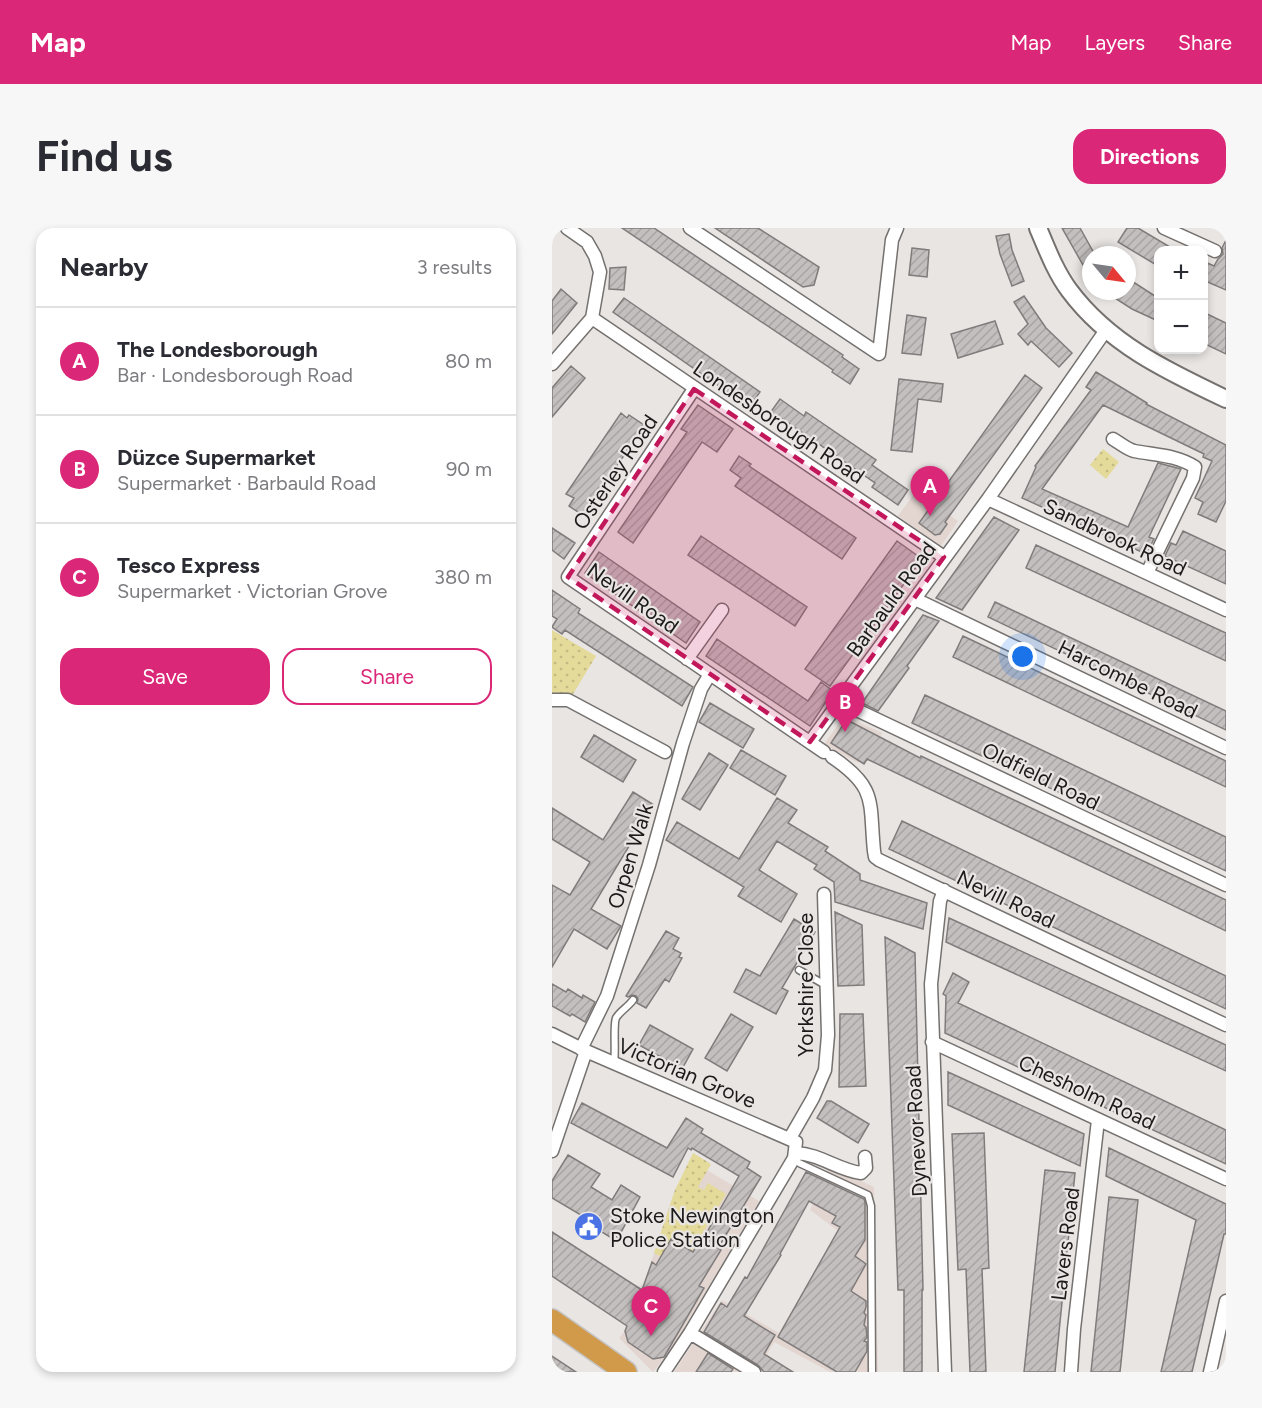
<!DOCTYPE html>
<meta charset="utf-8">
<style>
:root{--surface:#fff;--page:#f7f7f7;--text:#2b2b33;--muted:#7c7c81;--line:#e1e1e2;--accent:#db2777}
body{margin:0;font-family:Figtree,sans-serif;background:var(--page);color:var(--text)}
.controls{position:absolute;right:18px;top:18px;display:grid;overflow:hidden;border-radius:12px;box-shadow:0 3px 9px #0003}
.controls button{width:54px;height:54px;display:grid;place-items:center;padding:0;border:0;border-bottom:2px solid var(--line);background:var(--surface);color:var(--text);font:30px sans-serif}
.compass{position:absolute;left:530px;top:18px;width:54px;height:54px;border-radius:50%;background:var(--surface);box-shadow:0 3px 9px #0003;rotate:119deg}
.you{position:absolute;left:471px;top:429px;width:21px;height:21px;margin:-15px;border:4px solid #fff;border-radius:50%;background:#1a73e8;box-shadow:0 0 0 9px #1a73e833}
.badge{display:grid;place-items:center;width:39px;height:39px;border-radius:50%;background:var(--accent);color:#fff;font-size:20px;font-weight:700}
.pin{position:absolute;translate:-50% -50px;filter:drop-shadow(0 2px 3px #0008)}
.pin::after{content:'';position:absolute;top:32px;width:21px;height:18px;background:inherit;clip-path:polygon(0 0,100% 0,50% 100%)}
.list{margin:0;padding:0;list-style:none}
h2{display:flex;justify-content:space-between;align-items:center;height:78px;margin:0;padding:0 24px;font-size:26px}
h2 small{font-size:20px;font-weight:400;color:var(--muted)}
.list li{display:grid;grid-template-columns:39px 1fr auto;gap:18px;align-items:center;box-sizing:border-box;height:108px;padding:0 24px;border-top:2px solid var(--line)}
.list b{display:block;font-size:22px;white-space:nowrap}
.list p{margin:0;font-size:20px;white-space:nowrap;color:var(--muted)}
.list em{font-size:20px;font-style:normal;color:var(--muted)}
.actions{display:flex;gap:12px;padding:18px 24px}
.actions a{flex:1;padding:14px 0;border:2px solid var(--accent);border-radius:18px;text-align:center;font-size:21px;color:var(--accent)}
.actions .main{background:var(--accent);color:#fff}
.map{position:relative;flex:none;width:674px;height:1144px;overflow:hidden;border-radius:18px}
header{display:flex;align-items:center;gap:36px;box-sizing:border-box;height:84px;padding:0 30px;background:var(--accent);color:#fff}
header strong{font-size:28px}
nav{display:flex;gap:33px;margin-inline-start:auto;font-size:21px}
.intro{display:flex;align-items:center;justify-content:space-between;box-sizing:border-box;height:144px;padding:0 36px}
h1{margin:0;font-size:42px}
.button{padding:15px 27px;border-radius:18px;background:var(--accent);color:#fff;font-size:21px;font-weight:700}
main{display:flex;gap:36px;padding:0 36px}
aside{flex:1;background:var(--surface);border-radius:18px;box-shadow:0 3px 9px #0003}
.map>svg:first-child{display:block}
.built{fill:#e3d6d1}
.green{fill:url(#green-dots)}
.building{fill:url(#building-hatch);stroke:#807c7c;stroke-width:1.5}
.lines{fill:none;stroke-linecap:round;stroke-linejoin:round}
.lane-casing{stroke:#74716f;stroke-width:9}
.street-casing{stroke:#74716f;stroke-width:15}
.secondary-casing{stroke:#74716f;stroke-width:20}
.highway-casing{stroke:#c4c3c3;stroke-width:24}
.lane{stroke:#fff;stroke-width:6}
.street{stroke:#fff;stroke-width:12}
.secondary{stroke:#fff;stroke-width:16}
.highway{stroke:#d1994a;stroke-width:21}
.marked{fill:#c2185b;fill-opacity:0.2;stroke:#c2185b;stroke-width:4.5;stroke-dasharray:12 8;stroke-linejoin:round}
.labels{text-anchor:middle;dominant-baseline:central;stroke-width:4.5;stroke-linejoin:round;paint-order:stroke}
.street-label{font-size:21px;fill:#1c1a1a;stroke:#e9e5e3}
.poi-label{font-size:21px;fill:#1c1a1a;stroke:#e9e5e3;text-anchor:start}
</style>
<header>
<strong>Map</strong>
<nav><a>Map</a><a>Layers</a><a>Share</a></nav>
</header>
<div class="intro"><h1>Find us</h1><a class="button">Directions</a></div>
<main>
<aside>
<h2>Nearby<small>3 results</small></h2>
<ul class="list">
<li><span class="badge">A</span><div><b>The Londesborough</b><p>Bar · Londesborough Road</p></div><em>80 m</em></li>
<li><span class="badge">B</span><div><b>Düzce Supermarket</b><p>Supermarket · Barbauld Road</p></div><em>90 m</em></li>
<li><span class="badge">C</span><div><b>Tesco Express</b><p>Supermarket · Victorian Grove</p></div><em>380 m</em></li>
</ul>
<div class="actions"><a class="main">Save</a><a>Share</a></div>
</aside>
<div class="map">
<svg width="674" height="1144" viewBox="0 0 674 1144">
<defs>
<pattern id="green-dots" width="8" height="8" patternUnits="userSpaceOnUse" patternTransform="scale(1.5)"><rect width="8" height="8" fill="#e4da99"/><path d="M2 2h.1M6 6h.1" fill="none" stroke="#c3ba83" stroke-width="1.8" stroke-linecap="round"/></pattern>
<pattern id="building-hatch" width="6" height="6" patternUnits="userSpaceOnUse" patternTransform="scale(1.5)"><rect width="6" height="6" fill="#c4bfbf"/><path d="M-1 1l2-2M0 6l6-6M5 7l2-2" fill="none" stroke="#a8a4a4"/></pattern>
</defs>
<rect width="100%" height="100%" fill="#e9e5e3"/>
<!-- built -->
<path class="built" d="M364 263 406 293 389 318 346 288Z
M292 488 331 505 306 535 272 516Z
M143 935 207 973 126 1112 101 1144 67 1110 73 1103 85 1077 123 962Z
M277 938 322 959 326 1144H278L222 1114 205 1144H122L170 1072 227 1105 286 1003 258 982Z"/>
<!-- green -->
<path class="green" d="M551 221 567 234 554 251 538 237Z
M0 402 44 428 21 466 0 467Z
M141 925 159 936 146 959 152 962 156 955 174 966 130 1039 102 1025 123 962Z"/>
<!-- building -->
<path class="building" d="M70 0H102L291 127 290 129 307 141 298 156 280 144 281 142Z
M163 0H206L267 39 262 57 251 59Z
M510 0H528L543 27H539V32L531 37Z
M575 0H586L623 22H606V38L566 14Z
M457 6 460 22 472 53 460 58 448 26 444 8Z
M674 12V62L651 52V33L662 38 666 31 671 26 670 20Z
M360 20 377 22 375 49 357 47Z
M74 39 72 62 57 61 58 40Z
M575 50 606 70V93L580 81 552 63H575Z
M9 61 25 75 0 106V73Z
M472 68 494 100 520 125 507 139 479 113 476 117 466 106 476 96 462 74Z
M72 70 208 164 197 179 61 84Z
M651 84 674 95V126L651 115Z
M355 87 374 90 369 127 350 125Z
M443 93 451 116 406 130 399 106Z
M19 138 33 150 0 189V160Z
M544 144 595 175 594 176 674 217V273L664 294 646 286 651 274 643 270 660 233 651 229 652 226 551 177 490 261 576 299 606 235 629 241 597 309 602 311 594 326 470 270 484 239 483 238 539 162 534 159Z
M473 147 490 160 393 294 395 296 388 306 383 307 367 295Z
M347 151 391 156 389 174 366 171 360 224 339 222Z
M228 171 252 188 254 184 324 232 320 237 356 262 346 277 320 259 323 255 229 190 227 192 218 185Z
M146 177 181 201 165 224 150 214 81 315 66 304 135 204 129 201Z
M69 185 75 190 77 187 92 197 32 288 17 278 22 270 14 266Z
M187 228 199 236 197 238 304 310 290 331 183 258 189 250 178 242Z
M442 289 467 302 410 382 384 370Z
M0 300 23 315 12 331 0 322Z
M631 303 674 323V356L613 328 619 315 624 317Z
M149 308 255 379 243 398 136 327Z
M345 313 370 331 278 458 253 441Z
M484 317 674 405V433L474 340Z
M47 324 148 394 134 415 33 345Z
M0 362 28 381 26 385 141 459 130 478 13 402 10 406 0 399 5 391 0 388Z
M443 374 674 483V502L436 389Z
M371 387 387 393 355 438 357 440 326 483 310 475Z
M411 408 674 533V559L401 429Z
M165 411 256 473 269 454 281 463 258 498 154 428Z
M373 467 674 609V643L360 495Z
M158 475 202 501 191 520 147 494Z
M297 493 368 530 369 528 674 672V703L315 531 312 536 279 515 293 494Z
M42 507 84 532 71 554 29 529Z
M189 522 234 548 223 567 178 540Z
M157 525 176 537 148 582 130 571Z
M81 564 102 577 39 681 69 698 55 721 22 701 0 739V657L18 667 38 634 0 611V580L51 612Z
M225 570 245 582 236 595 276 619 273 623 308 646V652L375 675 371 701 283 674 282 654 262 641 265 637 225 613 207 642 245 666 229 694 186 668 192 659 114 612 125 594 187 631Z
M350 593 674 748V781L337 621Z
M283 684 310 697 312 757 286 758Z
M397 690 674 817V843L394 714Z
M242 691 263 704 230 760 236 763 224 786 182 764 194 741 208 748Z
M114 703 127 710 121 721 129 725 127 729 130 730 117 754 113 751 94 780 85 775 86 771 84 768 80 767 76 769 74 768Z
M333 709 363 725 371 1062H370V1144H352V1062H346Z
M401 745 417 754 406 775 674 902V936L393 805 394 768 391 766Z
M0 756 14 764 16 761 30 770 31 767 43 774 33 794 20 786 18 788 0 778Z
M179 786 201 799 175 843 153 830Z
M288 786H311L314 858 287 859Z
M98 797 141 821 130 841 87 817Z
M396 844 532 906 528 938 396 877Z
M275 873H279L317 896 306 915 265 890Z
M30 875 115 920 134 890 151 901 149 905 198 934 195 940 209 949 166 1020 169 1022 147 1058 152 1060 112 1129 101 1131 76 1114 73 1103 75 1098 0 1048V1004L90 1062 100 1034 104 1037 119 1011 141 1024 145 1017 147 1018 187 948 140 920 139 922 136 920 121 949 19 895Z
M432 905 437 1040 430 1041 434 1144H418L414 1041 406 1042 400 906Z
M557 920 674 976V1006H672L640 1144H609L644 992 554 948Z
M16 927 48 946 39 959 60 972 69 957 88 969 66 1010 60 1006 58 1009 27 990 29 987 0 970V953Z
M493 942 523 945 503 1144H472Z
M254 944 312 971 313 974V1012L303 1028 314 1036 299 1063 314 1073V1079L312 1085 314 1087 312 1097 314 1099 315 1109 312 1113 315 1114V1123L303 1144H285L226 1109 288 999 280 995 284 988 257 973 228 1026 229 1027 192 1088 223 1107 212 1126 241 1144H212L206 1137 152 1104 169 1075 175 1079 193 1049 195 1050Z
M557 969 586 972 568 1144H539Z
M156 1125 181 1141 179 1144H144Z
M0 1128 24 1144H0Z"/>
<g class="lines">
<defs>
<path id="lane" d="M247 742 275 758
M62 835C64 824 61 796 64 790 68 783 76 779 81 772
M242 930 247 935 316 967 319 978 320 1144"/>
<path id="street" d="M138 0 327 126 340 12 345 0
M612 0 663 23
M40 90 392 329
M0 136 40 90 48 44 43 28 35 14 15 0
M142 161 16 349 272 524
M561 211C568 215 575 221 582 223 603 227 625 227 643 239L641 250 595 345
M436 271 674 382
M363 371 674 520
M135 431 170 382
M0 472H16L113 524
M288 474 674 657
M258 514 436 271 554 102
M280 529C326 560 317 574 322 623L323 629 327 632 674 797
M392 662 388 673 379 756 393 1144
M0 806 34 823 244 914 242 930 138 1105 112 1144
M380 814 674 951
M29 821 55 768 97 637 131 515 149 461 158 446
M238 910 261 870 273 842 276 807 272 666
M0 923 34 823
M244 925C268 926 286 942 309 945L314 940 313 929
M138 1105 202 1144
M519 1144 522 1101 546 892
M658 1144 674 1073"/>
<path id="secondary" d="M486 0C495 21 503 43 517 62 557 116 615 143 674 171"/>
<path id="highway" d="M0 1092 74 1144"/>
</defs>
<!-- lane casing -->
<use href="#lane" class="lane-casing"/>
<!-- street casing -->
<use href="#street" class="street-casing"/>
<!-- secondary casing -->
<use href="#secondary" class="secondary-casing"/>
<!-- highway casing -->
<use href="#highway" class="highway-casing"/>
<!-- lane -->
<use href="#lane" class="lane"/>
<!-- street -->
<use href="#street" class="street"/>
<!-- secondary -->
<use href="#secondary" class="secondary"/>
<!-- highway -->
<use href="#highway" class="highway"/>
</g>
<!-- marked area -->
<path class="marked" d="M142 161 392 329 258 514 16 349Z"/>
<!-- icons -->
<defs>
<symbol id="civic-disc" viewBox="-11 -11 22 22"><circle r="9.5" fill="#4b73e6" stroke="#e9e5e3"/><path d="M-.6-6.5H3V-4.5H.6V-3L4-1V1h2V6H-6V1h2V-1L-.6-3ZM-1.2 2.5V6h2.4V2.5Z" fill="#fff"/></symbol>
</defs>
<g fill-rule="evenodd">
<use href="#civic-disc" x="20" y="982" width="33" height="33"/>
</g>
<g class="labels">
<!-- street labels -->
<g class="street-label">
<text transform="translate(227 194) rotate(34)">Londesborough Road</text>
<text transform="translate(63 244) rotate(-56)">Osterley Road</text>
<text transform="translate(563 309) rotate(25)">Sandbrook Road</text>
<text transform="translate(81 370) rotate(35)">Nevill Road</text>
<text transform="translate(339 371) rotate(-54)">Barbauld Road</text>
<text transform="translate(576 451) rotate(26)">Harcombe Road</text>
<text transform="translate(489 548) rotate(26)">Oldfield Road</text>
<text transform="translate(78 628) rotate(-73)">Orpen Walk</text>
<text transform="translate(454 671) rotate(26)">Nevill Road</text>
<text transform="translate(253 757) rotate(-90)">Yorkshire Close</text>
<text transform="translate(135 845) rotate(23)">Victorian Grove</text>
<text transform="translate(535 864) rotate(25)">Chesholm Road</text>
<text transform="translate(364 903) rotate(-93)">Dynevor Road</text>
<text transform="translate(513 1016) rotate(-83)">Lavers Road</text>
</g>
<!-- poi labels -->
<g class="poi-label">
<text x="58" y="987">Stoke Newington<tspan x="58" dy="24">Police Station</tspan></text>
</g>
</g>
</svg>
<div class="controls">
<button>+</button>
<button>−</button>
</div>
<svg class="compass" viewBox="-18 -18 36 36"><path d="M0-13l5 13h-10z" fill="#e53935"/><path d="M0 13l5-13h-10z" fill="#7c7c81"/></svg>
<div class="you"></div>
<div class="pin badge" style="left:378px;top:288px">A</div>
<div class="pin badge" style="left:293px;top:504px">B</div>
<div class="pin badge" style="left:99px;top:1108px">C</div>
</div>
</main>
